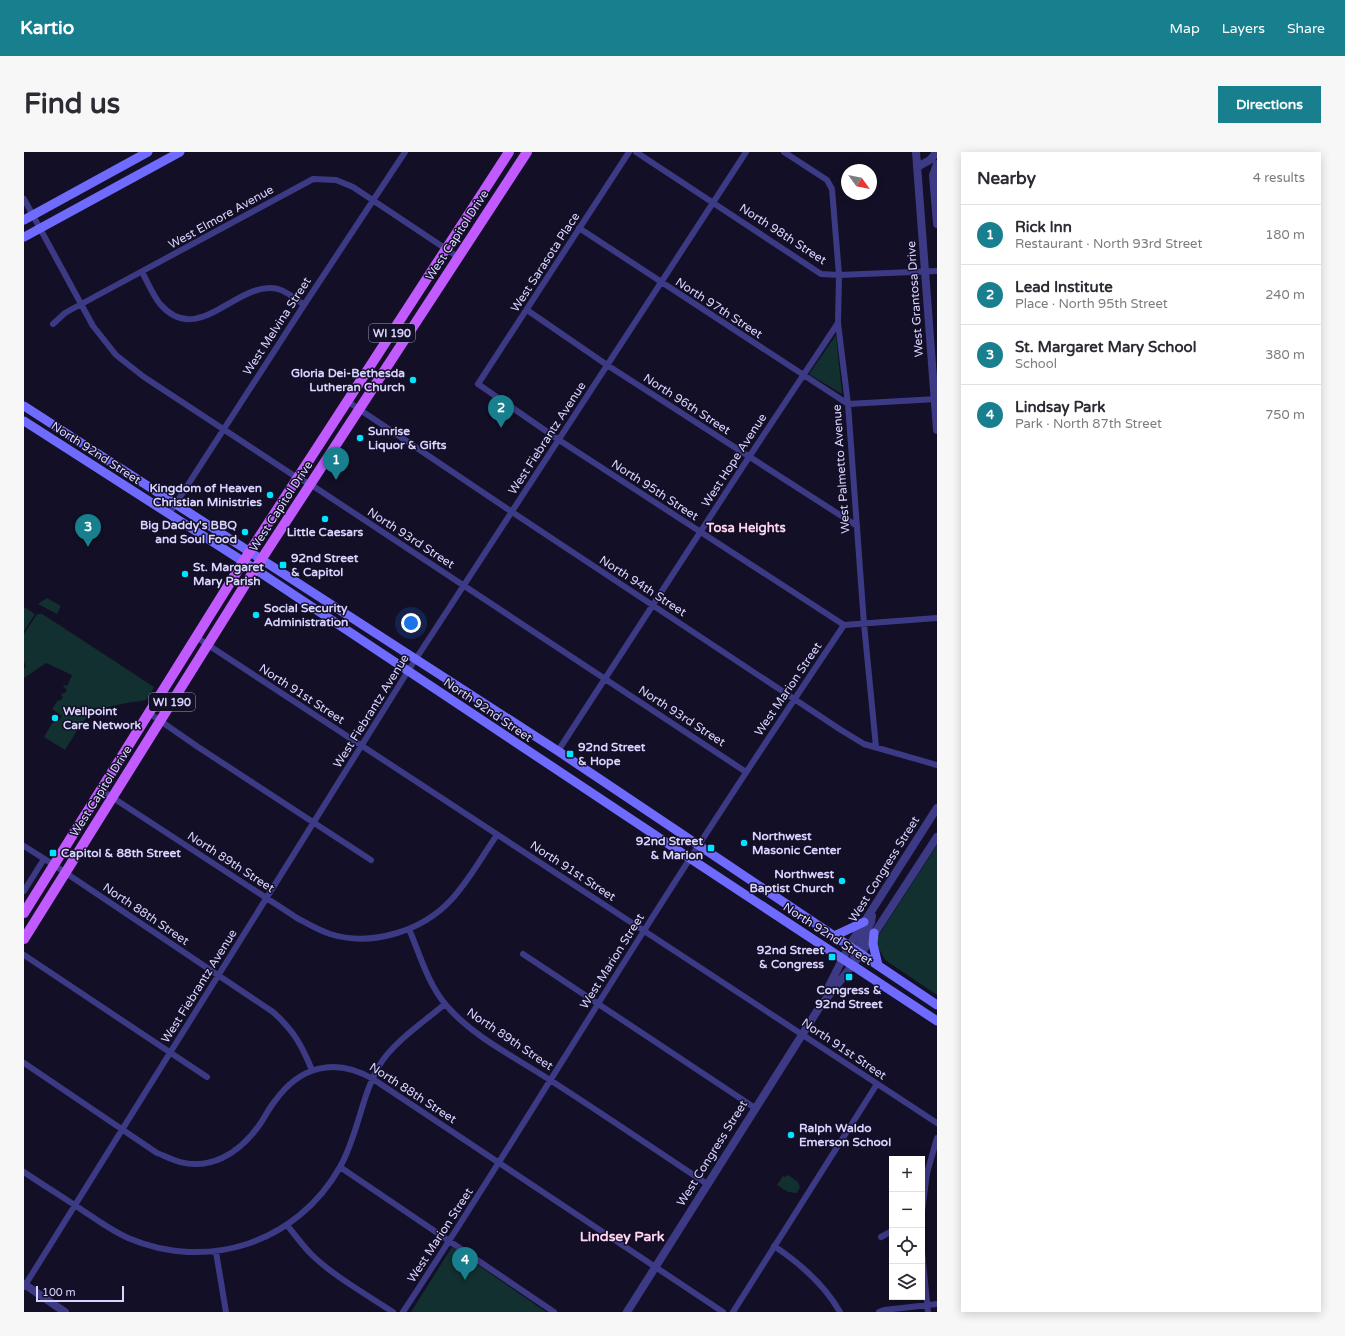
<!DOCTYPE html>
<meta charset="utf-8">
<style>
:root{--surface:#fff;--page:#f7f7f7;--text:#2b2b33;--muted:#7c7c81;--line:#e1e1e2;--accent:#187f8f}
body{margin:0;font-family:"Varela Round",sans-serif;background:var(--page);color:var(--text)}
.controls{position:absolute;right:12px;bottom:12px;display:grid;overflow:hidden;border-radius:0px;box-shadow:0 2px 10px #0003}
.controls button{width:36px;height:36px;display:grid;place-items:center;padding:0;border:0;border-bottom:1px solid var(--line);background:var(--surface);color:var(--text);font:20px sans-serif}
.compass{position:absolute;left:817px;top:12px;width:36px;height:36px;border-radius:50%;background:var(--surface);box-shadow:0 2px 10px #0003;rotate:123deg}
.scale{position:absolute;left:12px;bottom:10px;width:88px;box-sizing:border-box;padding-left:4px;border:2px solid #d9d4ff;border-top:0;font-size:11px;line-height:14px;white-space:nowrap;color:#d9d4ff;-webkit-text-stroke:3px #130f26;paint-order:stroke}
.you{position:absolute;left:387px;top:471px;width:14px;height:14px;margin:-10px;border:3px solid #fff;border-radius:50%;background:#1a73e8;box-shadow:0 0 0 6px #1a73e833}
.badge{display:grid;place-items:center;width:26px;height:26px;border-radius:50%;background:var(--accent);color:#fff;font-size:13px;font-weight:700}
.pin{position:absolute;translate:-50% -33px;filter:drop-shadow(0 1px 2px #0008)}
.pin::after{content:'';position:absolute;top:21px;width:14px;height:12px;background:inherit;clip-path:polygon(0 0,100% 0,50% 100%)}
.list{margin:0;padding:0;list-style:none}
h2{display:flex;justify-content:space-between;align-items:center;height:52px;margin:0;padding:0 16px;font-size:17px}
h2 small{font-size:13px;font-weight:400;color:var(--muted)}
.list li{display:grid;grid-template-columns:26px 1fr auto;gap:12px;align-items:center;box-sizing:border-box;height:60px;padding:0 16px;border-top:1px solid var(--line)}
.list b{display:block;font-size:15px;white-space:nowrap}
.list p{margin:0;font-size:13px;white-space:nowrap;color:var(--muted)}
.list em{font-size:13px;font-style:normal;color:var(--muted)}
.icon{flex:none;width:22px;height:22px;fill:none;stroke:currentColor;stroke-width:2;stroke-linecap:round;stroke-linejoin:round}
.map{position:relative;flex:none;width:913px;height:1160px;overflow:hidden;border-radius:0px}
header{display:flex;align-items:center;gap:24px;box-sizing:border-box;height:56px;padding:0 20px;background:var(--accent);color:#fff}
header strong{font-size:19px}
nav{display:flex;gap:22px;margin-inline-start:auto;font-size:14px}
.intro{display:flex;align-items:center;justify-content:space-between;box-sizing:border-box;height:96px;padding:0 24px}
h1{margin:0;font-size:28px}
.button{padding:10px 18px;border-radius:0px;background:var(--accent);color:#fff;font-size:14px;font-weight:700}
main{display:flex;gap:24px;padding:0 24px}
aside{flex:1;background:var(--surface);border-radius:0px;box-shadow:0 2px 10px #0003}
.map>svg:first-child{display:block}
.green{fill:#12302f}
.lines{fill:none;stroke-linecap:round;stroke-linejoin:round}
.minor{stroke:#3d3a85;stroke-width:6}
.tertiary{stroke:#3d3a85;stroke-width:8}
.secondary{stroke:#6f6bff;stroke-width:9}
.primary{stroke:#c25bff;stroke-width:10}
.poi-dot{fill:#00e5ff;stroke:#130f26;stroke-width:1.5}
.labels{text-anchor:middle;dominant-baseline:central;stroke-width:3;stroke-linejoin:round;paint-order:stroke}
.shield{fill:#130f26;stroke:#9e99be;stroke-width:1}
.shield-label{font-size:11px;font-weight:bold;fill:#d9d4ff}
.street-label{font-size:12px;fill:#d9d4ff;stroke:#130f26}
.poi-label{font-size:12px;font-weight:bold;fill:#d9d4ff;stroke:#130f26;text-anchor:start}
.neighbourhood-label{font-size:13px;font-weight:bold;fill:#ffd6f0;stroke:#130f26}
.quarter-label{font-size:14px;font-weight:bold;fill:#ffd6f0;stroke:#130f26}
</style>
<header>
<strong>Kartio</strong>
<nav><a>Map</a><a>Layers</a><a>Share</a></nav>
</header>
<div class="intro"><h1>Find us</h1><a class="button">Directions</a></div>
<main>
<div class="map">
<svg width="913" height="1160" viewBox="0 0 913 1160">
<rect width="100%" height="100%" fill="#130f26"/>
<!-- green -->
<path class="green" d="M812 183 818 242 785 222Z
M23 446 37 454 33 462 14 452Z
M0 455 11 462 0 479Z
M13 462H18L23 465 130 535 122 548C100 552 73 553 58 571 52 579 47 589 41 598L20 585 30 568 34 570 38 564 28 557 34 548 36 549 39 545 37 543 38 541 40 542 43 538 39 534 40 533 43 534 48 523 22 511 0 526V517L2 514 0 510V482Z
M913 693V843L861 808 851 789Z
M764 1023 774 1030 776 1035 773 1041 764 1040 753 1033 759 1024 761 1025Z
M428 1095 522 1160H387Z"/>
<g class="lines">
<!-- minor -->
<path class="minor" d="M605 0 454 232 535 288 820 473 913 466
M612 0 797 122 815 123 913 119
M760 0 803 28 808 37 815 123 814 171 824 252 840 472 852 595
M0 47 69 174 92 203 120 225 272 325 286 332 722 620
M555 76 824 252 913 247
M118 120C124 131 129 143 136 152 175 197 213 127 254 137 264 140 272 147 280 153
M503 158 583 213 833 374
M29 172 41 161 50 156 289 27 312 28 329 35 434 105
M323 249 488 360 817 578 840 592 913 613
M145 362 280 153 381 0
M172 485 913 971
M125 561 174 595 347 708
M534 599 725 305 814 171
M77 638 273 766C284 772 294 778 306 782 348 795 398 779 427 748 445 729 458 704 473 683
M0 694 30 713 249 860C270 879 277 892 288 918
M0 739 20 707
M385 777C396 803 404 832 422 853 449 885 491 905 526 928 579 962 630 997 683 1032
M499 802 731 956
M0 803 183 925
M0 911 133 1001C139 1003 144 1006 150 1008 185 1021 216 1001 236 972 241 965 245 956 251 949 276 914 311 905 349 927L699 1160
M316 1015 530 1160
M0 1020C19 1033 39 1045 58 1058 73 1068 88 1079 104 1086 184 1120 273 1091 316 1015 334 983 337 945 355 914 368 891 401 869 421 852
M898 1059 903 1021 913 986
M263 1073C271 1083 278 1093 287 1102 308 1123 343 1143 369 1160
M857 1085 868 1079
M750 1094C777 1112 800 1132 816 1160
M192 1100 202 1160
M898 1100 904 1160
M0 1135 384 519 722 0
M379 1160C460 1037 537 910 616 785 682 680 751 576 820 473
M709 1160 853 932
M855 1160 860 1158 913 1152"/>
<!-- tertiary -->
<path class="tertiary" d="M892 0 913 278
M913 12 909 23 913 72
M893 15 906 8 913 0
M830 804 847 770 848 764
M802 840 825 794 913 656
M0 1132 41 1160
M603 1160 795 856 837 802 913 685"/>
<!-- secondary -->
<path class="secondary" d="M0 68 124 0
M0 85 156 0
M0 254 534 599 913 853
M0 269 231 417 667 707 913 869
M850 781 849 792 854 813
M810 784 840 770"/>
<!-- primary -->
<path class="primary" d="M0 761 219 410 485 0
M0 787 231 417 503 0"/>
</g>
<!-- markers -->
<g class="poi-dot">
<circle cx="389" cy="228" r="4"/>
<circle cx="336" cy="286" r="4"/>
<circle cx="246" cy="343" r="4"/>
<circle cx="301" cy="367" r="4"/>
<circle cx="221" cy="380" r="4"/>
<rect x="255" y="409" width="8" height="8" rx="2"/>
<circle cx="161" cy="422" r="4"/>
<circle cx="232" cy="463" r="4"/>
<circle cx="31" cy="566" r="4"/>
<rect x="542" y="598" width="8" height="8" rx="2"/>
<circle cx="720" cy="691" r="4"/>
<rect x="683" y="692" width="8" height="8" rx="2"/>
<rect x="25" y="697" width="8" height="8" rx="2"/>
<circle cx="818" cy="729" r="4"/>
<rect x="804" y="801" width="8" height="8" rx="2"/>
<rect x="821" y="821" width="8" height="8" rx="2"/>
<circle cx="767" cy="983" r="4"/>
</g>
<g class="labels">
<!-- shield labels -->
<g class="shield">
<rect x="345" y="172" width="46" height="18" rx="3"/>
<rect x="125" y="541" width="46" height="18" rx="3"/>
</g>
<g class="shield-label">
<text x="368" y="181">WI 190</text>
<text x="148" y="550">WI 190</text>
</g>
<!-- street labels -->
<g class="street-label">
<text transform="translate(197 65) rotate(-29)">West Elmore Avenue</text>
<text transform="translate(759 82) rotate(33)">North 98th Street</text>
<text transform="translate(433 83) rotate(-57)">West Capitol Drive</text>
<text transform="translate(521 110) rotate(-57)">West Sarasota Place</text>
<text transform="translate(891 147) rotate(-94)">West Grantosa Drive</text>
<text transform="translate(695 156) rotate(33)">North 97th Street</text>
<text transform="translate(253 174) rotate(-57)">West Melvina Street</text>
<text transform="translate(663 252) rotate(33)">North 96th Street</text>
<text transform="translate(523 286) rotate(-57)">West Fiebrantz Avenue</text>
<text transform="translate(72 301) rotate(33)">North 92nd Street</text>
<text transform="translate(710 308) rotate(-57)">West Hope Avenue</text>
<text transform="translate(817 317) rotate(-94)">West Palmetto Avenue</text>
<text transform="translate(631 338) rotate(33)">North 95th Street</text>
<text transform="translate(257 354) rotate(-57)">West Capitol Drive</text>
<text transform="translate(387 386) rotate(33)">North 93rd Street</text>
<text transform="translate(619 434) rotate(33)">North 94th Street</text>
<text transform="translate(764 537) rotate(-56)">West Marion Street</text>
<text transform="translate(278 542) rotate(33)">North 91st Street</text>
<text transform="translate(464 558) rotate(34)">North 92nd Street</text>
<text transform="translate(347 559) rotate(-58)">West Fiebrantz Avenue</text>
<text transform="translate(658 564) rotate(33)">North 93rd Street</text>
<text transform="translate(77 639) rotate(-58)">West Capitol Drive</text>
<text transform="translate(207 710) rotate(33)">North 89th Street</text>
<text transform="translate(860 717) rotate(-58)">West Congress Street</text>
<text transform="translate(549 719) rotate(33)">North 91st Street</text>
<text transform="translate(122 762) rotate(34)">North 88th Street</text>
<text transform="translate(804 782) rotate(33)">North 92nd Street</text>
<text transform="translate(588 809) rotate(-58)">West Marion Street</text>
<text transform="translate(175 834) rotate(-58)">West Fiebrantz Avenue</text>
<text transform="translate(486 887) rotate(34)">North 89th Street</text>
<text transform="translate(820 897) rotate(34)">North 91st Street</text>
<text transform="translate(389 941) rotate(33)">North 88th Street</text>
<text transform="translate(688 1001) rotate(-58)">West Congress Street</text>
<text transform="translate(416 1083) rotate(-57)">West Marion Street</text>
</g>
<!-- poi labels -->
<g class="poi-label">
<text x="381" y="221" text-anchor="end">Gloria Dei-Bethesda<tspan x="381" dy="14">Lutheran Church</tspan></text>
<text x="344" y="279">Sunrise<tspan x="344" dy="14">Liquor &amp; Gifts</tspan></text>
<text x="238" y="336" text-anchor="end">Kingdom of Heaven<tspan x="238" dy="14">Christian Ministries</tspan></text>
<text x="213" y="373" text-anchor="end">Big Daddy's BBQ<tspan x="213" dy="14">and Soul Food</tspan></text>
<text x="301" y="380" text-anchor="middle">Little Caesars</text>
<text x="267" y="406">92nd Street<tspan x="267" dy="14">&amp; Capitol</tspan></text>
<text x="169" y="415">St. Margaret<tspan x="169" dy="14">Mary Parish</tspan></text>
<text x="240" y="456">Social Security<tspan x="240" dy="14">Administration</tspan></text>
<text x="39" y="559">Wellpoint<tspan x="39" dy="14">Care Network</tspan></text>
<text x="554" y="595">92nd Street<tspan x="554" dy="14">&amp; Hope</tspan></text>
<text x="728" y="684">Northwest<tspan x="728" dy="14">Masonic Center</tspan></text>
<text x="679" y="689" text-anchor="end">92nd Street<tspan x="679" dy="14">&amp; Marion</tspan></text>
<text x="37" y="701">Capitol &amp; 88th Street</text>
<text x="810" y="722" text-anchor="end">Northwest<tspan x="810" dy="14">Baptist Church</tspan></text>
<text x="800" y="798" text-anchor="end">92nd Street<tspan x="800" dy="14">&amp; Congress</tspan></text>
<text x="825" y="838" text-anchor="middle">Congress &amp;<tspan x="825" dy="14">92nd Street</tspan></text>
<text x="775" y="976">Ralph Waldo<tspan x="775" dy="14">Emerson School</tspan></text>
</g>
<!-- neighbourhood labels -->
<g class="neighbourhood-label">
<text x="722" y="376">Tosa Heights</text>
</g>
<!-- quarter labels -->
<g class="quarter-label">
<text x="598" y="1084">Lindsey Park</text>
</g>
</g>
</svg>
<div class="controls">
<button>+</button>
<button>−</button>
<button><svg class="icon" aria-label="locate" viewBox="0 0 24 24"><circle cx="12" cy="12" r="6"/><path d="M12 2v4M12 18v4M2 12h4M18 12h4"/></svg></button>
<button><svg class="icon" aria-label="layers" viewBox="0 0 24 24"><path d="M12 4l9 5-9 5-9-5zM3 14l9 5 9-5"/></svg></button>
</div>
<svg class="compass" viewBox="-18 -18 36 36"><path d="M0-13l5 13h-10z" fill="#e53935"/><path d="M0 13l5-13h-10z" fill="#7c7c81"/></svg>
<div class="scale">100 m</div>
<div class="you"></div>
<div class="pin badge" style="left:312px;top:328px">1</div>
<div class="pin badge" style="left:477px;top:276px">2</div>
<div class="pin badge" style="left:64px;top:395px">3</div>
<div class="pin badge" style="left:441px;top:1128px">4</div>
</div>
<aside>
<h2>Nearby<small>4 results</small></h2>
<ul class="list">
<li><span class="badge">1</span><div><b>Rick Inn</b><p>Restaurant · North 93rd Street</p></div><em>180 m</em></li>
<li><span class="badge">2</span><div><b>Lead Institute</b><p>Place · North 95th Street</p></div><em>240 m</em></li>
<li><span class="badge">3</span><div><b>St. Margaret Mary School</b><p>School</p></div><em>380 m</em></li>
<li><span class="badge">4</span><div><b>Lindsay Park</b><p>Park · North 87th Street</p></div><em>750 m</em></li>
</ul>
</aside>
</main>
